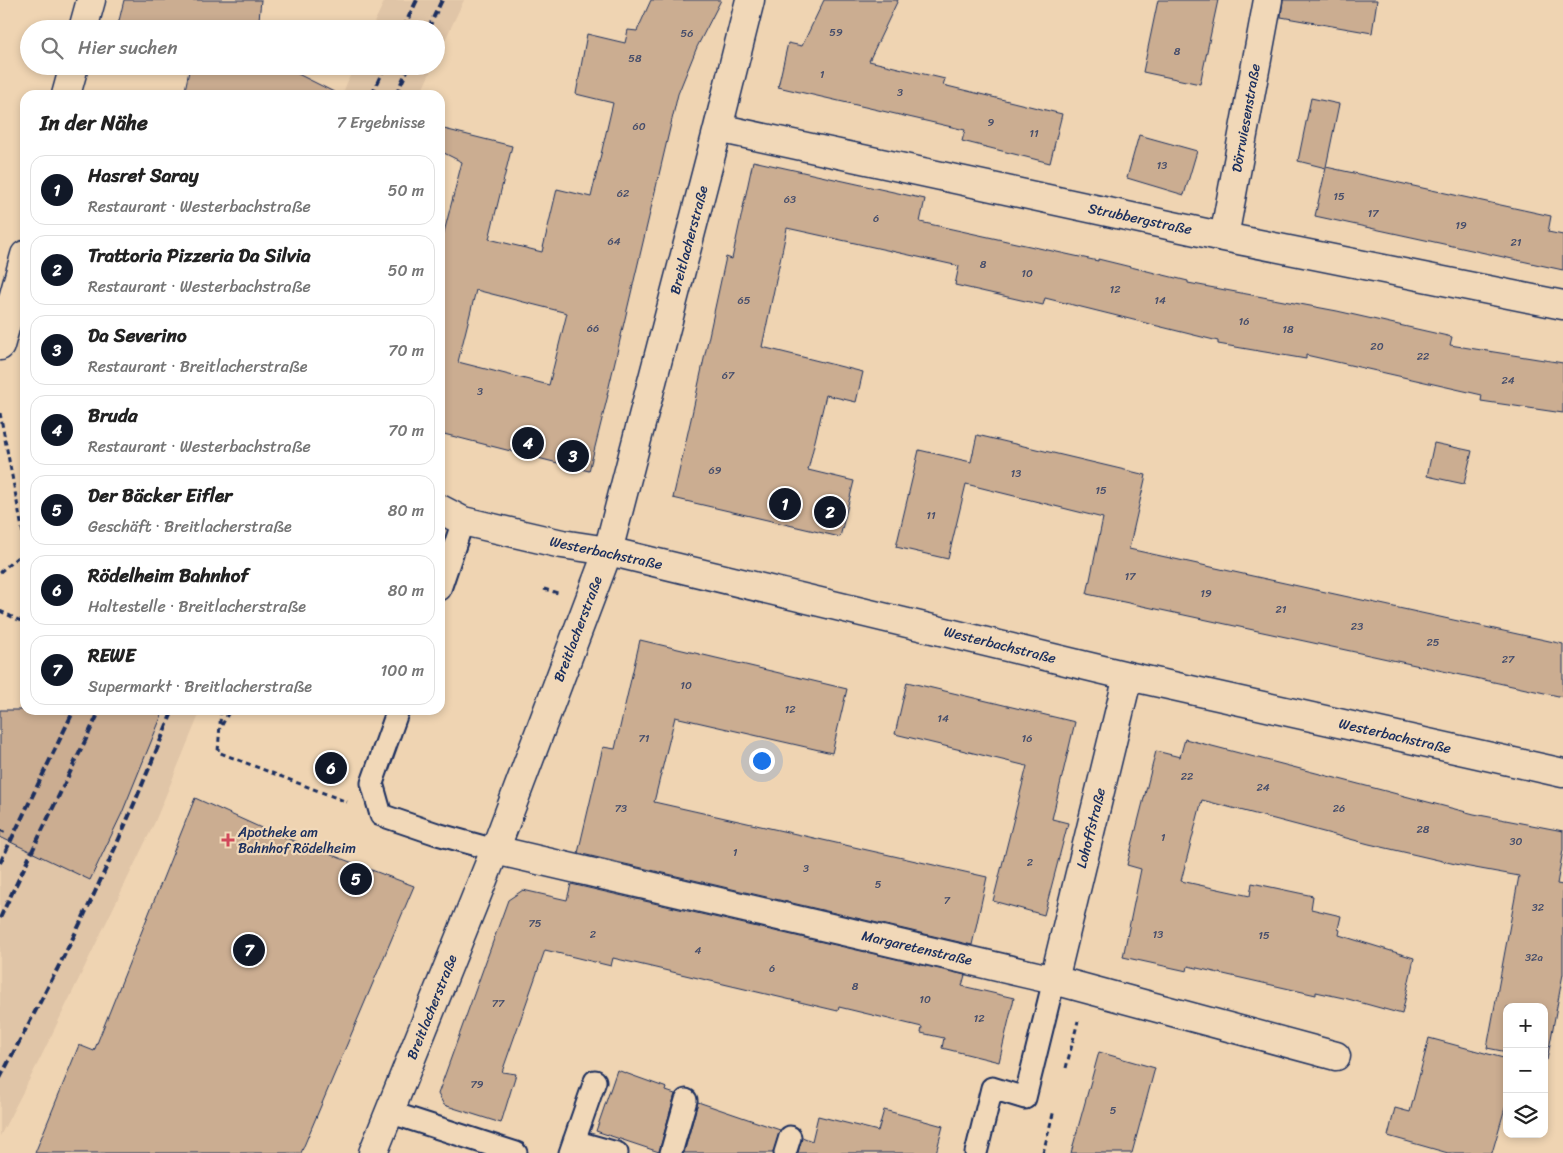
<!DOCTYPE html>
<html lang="de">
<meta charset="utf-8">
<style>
:root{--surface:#fff;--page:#f6f6f6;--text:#222;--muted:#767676;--line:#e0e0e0;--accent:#111827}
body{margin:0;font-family:Sriracha,sans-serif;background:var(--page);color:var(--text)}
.controls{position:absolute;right:15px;bottom:15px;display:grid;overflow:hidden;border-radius:10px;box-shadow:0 2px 8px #0003}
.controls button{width:45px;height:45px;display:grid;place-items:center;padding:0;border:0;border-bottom:1px solid var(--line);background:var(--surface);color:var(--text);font:25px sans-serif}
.you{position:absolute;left:761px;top:760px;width:18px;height:18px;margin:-12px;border:4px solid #fff;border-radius:50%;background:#1a73e8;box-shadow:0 0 0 8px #1a73e833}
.badge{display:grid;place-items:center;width:32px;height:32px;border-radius:50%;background:var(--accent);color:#fff;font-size:16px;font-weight:700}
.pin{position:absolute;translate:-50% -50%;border:2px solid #fff;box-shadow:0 1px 5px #0006}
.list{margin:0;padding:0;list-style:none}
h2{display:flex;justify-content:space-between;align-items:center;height:65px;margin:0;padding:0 20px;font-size:21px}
h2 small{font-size:16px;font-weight:400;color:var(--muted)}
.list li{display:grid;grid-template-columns:32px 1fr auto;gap:15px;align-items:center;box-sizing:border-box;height:70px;margin:0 10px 10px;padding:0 10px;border:1px solid var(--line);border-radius:15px}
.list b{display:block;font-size:19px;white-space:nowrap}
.list p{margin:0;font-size:16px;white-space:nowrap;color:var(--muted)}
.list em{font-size:16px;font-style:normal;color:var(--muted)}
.icon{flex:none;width:28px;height:28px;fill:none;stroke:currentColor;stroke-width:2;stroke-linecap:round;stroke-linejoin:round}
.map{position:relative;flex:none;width:1563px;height:1153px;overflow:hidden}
.search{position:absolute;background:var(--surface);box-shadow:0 2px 8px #0003;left:20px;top:20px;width:425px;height:55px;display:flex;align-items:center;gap:12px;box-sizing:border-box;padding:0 18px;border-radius:28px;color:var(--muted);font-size:19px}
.panel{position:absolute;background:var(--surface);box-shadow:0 2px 8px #0003;left:20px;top:90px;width:425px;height:625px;border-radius:15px}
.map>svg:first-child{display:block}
.built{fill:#e0c5a7}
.building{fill:#cbad91;stroke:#1b2f5e;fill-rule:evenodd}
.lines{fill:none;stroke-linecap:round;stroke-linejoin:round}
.lane-casing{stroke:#1b2f5e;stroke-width:25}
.street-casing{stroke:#1b2f5e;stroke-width:31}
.secondary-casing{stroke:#1b2f5e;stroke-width:31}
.path{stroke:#1b2f5e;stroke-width:3;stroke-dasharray:5 4;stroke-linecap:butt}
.lane{stroke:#f1d8b8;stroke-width:21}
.street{stroke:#f1d8b8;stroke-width:28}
.secondary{stroke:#f1d8b8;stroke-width:28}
.rail{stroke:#1b2f5e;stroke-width:4;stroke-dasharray:8 4;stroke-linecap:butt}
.poi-dot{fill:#d1495b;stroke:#f1d8b8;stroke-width:2}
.labels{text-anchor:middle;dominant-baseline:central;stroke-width:4.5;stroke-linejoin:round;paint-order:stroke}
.number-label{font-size:11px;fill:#474e6b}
.street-label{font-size:14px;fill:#1b2f5e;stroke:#f1d8b8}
.poi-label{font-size:14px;fill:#1b2f5e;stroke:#f1d8b8;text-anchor:start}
</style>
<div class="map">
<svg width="1563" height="1153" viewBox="0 0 1563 1153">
<rect width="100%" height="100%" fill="#efd4b2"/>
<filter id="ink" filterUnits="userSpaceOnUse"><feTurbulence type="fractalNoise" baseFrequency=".02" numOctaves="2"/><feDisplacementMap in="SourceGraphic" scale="10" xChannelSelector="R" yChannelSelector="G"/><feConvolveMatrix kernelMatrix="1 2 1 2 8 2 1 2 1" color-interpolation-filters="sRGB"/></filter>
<g filter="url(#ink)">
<!-- built -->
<path class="built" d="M385 0H464L436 59V29H371Z
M354 66H433L420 95H342Z
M26 710H201L154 824 39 1061 0 1136V764Z"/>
<!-- building -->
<path class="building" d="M124 0H261L258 29H117Z
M651 0H721L697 47 678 94 607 395H608L589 471 440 433V248L462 162 440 151V128L512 146 489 239 542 252 557 189 591 197 613 103 576 94 587 34 625 43 628 30 637 31ZM476 290 567 313 549 385 458 362Z
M824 0H898L869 61 945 79 943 85 1062 114 1050 163 962 141 965 130 778 87 788 43 802 46Z
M1158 0H1218L1200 84 1143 72Z
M1283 0H1377L1372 33 1281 17Z
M190 66H282L340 95H184Z
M1311 98 1339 104 1326 167 1551 216 1548 232 1563 235V270L1315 216 1326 168 1298 161Z
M1139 135 1197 151 1184 195 1127 178Z
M753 161 925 199 920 222 1098 261V259L1188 281V283L1337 311 1452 337 1450 345 1563 363V413L1481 401 1482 395 1306 355V359L1218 344V341L1045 298 1043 305 955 285 959 266 787 228 762 347 863 372 856 402 826 395 808 470 854 481 840 537 673 498 691 419 726 257 732 259Z
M977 435 1146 475 1129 549 1563 644V697L1087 594 1103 518 966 484 948 559 896 547 919 450 971 462Z
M1434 443 1472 451 1464 484 1427 476Z
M640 640 847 689 832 753 675 717 654 802 987 877 972 945 578 853 603 747 615 749Z
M907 682 1075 722 1052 819 1068 823 1044 915 993 901 1027 766 895 734Z
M0 710H164L122 813 90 880 0 837Z
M1185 739 1474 814 1563 831V850L1557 884 1563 885V974L1547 1060 1544 1059V1007H1507V1052L1487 1048 1519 876 1464 866 1369 844 1202 800 1181 881 1250 896 1252 883 1313 896 1311 909 1341 916 1338 929 1340 930 1339 935 1414 958 1402 1014 1348 999 1316 992V995L1188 966 1187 971 1123 957 1141 869 1127 865 1156 751 1180 757Z
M195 798 268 831 414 886 301 1153H35L79 1045 94 1051Z
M571 884 965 975 962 986 1014 998 999 1062 942 1048 944 1038 921 1033 922 1027 839 1007 838 1011 613 958 611 966 545 950 502 1072 516 1074 501 1123 444 1105 438 1094 508 900 523 890 567 900Z
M1429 1038 1507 1059V1101L1492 1153H1448L1388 1136 1395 1108 1410 1112Z
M1099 1052 1155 1068 1132 1153H1071Z
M617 1070 667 1088 666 1091 675 1094 659 1152 596 1131Z
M698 1102 780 1130 773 1153H684Z
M884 1110 943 1126 936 1153H798L802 1137 812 1141 818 1116 878 1131Z"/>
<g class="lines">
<defs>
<path id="lane" d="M440 589 463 521
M398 710 372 783 381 815 437 834 495 850
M389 1112 516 1153
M574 1141 617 1153
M570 1153 595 1081
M671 1153 686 1100
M785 1153 790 1137
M976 1153 992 1088 1025 1098 1054 980"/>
<path id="street" d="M83 29 91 0
M66 95 74 66
M718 128 1224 237 1563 305
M1224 237 1268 0
M0 346 25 255
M440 509 463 521 562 544 608 551
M495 850 1054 980 1336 1056
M1054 980 1128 676
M373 1153 495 850 608 551 718 128 750 0"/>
<path id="secondary" d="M608 551 1128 676 1563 773"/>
</defs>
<!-- lane casing -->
<use href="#lane" class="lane-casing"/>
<!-- street casing -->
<use href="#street" class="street-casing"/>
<!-- secondary casing -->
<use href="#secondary" class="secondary-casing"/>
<!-- path -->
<path class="path" d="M0 413 25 544
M0 572 25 551
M544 589 558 593
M0 611 25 623
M221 710 218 752 347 802
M222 725 230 710
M0 830 6 833
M1066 1068 1078 1021
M1043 1153 1054 1110"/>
<!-- lane -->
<use href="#lane" class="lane"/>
<!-- street -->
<use href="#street" class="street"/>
<!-- secondary -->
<use href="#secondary" class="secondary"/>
<!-- rail -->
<path class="rail" d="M403 29 417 0
M428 29 442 0
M372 95 385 66
M396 95 409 66
M0 863 74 710
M0 918 100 710
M0 1078C32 1017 66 955 95 892 123 832 148 771 173 710"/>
</g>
</g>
<!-- markers -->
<path class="poi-dot" d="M225.5 832.5h5v5h5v5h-5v5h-5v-5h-5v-5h5z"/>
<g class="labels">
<!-- number labels -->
<g class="number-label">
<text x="836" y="32">59</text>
<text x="687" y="33">56</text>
<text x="1177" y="51">8</text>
<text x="635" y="58">58</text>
<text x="822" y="74">1</text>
<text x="900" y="92">3</text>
<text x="991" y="122">9</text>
<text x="639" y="126">60</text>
<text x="1034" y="133">11</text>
<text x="1162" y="165">13</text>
<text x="623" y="193">62</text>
<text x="1339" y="196">15</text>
<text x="790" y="199">63</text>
<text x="1373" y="213">17</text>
<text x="876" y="218">6</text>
<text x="1461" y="225">19</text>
<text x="614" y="241">64</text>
<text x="1516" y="242">21</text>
<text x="983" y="264">8</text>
<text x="1027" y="273">10</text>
<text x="1115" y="289">12</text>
<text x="744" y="300">65</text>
<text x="1160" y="300">14</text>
<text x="1244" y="321">16</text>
<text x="593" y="328">66</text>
<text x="1288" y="329">18</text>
<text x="1377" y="346">20</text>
<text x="1423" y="356">22</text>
<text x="728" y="375">67</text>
<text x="1508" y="380">24</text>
<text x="480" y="391">3</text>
<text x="715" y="470">69</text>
<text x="1016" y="473">13</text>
<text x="1101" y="490">15</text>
<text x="931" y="515">11</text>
<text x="1130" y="576">17</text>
<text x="1206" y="593">19</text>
<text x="1281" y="609">21</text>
<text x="1357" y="626">23</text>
<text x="1433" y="642">25</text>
<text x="1508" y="659">27</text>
<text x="686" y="685">10</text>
<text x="790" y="709">12</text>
<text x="943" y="718">14</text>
<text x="644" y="738">71</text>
<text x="1027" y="738">16</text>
<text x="1187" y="776">22</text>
<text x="1263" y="787">24</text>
<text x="621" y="808">73</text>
<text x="1339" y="808">26</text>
<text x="1423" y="829">28</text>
<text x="1163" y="837">1</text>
<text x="1516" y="841">30</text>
<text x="735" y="852">1</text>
<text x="1030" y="862">2</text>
<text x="806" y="868">3</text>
<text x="878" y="884">5</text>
<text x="947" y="900">7</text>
<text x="1538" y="907">32</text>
<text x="535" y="923">75</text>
<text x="593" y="934">2</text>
<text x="1158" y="934">13</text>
<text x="1264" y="935">15</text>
<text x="698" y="950">4</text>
<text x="1534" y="957">32a</text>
<text x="772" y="968">6</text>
<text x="855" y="986">8</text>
<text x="925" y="999">10</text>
<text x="498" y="1003">77</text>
<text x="979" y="1018">12</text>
<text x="477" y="1084">79</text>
<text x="1113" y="1110">5</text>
</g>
<!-- street labels -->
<g class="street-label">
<text transform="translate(1246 118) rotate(-80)">Dörrwiesenstraße</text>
<text transform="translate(1140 219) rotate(12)">Strubbergstraße</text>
<text transform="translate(689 240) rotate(-75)">Breitlacherstraße</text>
<text transform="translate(606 553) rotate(12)">Westerbachstraße</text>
<text transform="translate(578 629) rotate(-69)">Breitlacherstraße</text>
<text transform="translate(1000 645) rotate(14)">Westerbachstraße</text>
<text transform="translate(1395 736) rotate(13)">Westerbachstraße</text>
<text transform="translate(1091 828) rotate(-76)">Lohoffstraße</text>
<text transform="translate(917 948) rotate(13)">Margaretenstraße</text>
<text transform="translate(432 1007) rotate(-68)">Breitlacherstraße</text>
</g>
<!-- poi labels -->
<g class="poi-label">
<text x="238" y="832">Apotheke am<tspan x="238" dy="16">Bahnhof Rödelheim</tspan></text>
</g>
</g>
</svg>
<div class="controls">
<button>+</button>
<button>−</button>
<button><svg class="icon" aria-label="layers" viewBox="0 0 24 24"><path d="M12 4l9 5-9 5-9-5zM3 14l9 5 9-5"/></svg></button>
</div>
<div class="you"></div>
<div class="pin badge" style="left:785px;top:504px">1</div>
<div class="pin badge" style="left:830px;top:512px">2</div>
<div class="pin badge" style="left:573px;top:456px">3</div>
<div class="pin badge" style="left:528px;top:443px">4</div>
<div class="pin badge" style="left:356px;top:879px">5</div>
<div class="pin badge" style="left:331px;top:768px">6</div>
<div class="pin badge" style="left:249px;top:950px">7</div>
<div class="search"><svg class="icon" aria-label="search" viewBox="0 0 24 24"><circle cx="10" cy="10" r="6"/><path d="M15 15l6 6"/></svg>Hier suchen</div>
<section class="panel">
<h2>In der Nähe<small>7 Ergebnisse</small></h2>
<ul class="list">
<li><span class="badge">1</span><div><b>Hasret Saray</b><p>Restaurant · Westerbachstraße</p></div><em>50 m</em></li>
<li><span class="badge">2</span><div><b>Trattoria Pizzeria Da Silvia</b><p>Restaurant · Westerbachstraße</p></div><em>50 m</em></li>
<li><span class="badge">3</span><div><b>Da Severino</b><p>Restaurant · Breitlacherstraße</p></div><em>70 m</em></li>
<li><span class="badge">4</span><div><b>Bruda</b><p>Restaurant · Westerbachstraße</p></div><em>70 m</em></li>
<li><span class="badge">5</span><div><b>Der Bäcker Eifler</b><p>Geschäft · Breitlacherstraße</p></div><em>80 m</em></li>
<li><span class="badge">6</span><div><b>Rödelheim Bahnhof</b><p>Haltestelle · Breitlacherstraße</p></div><em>80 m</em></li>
<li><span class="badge">7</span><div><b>REWE</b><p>Supermarkt · Breitlacherstraße</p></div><em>100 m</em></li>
</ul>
</section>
</div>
